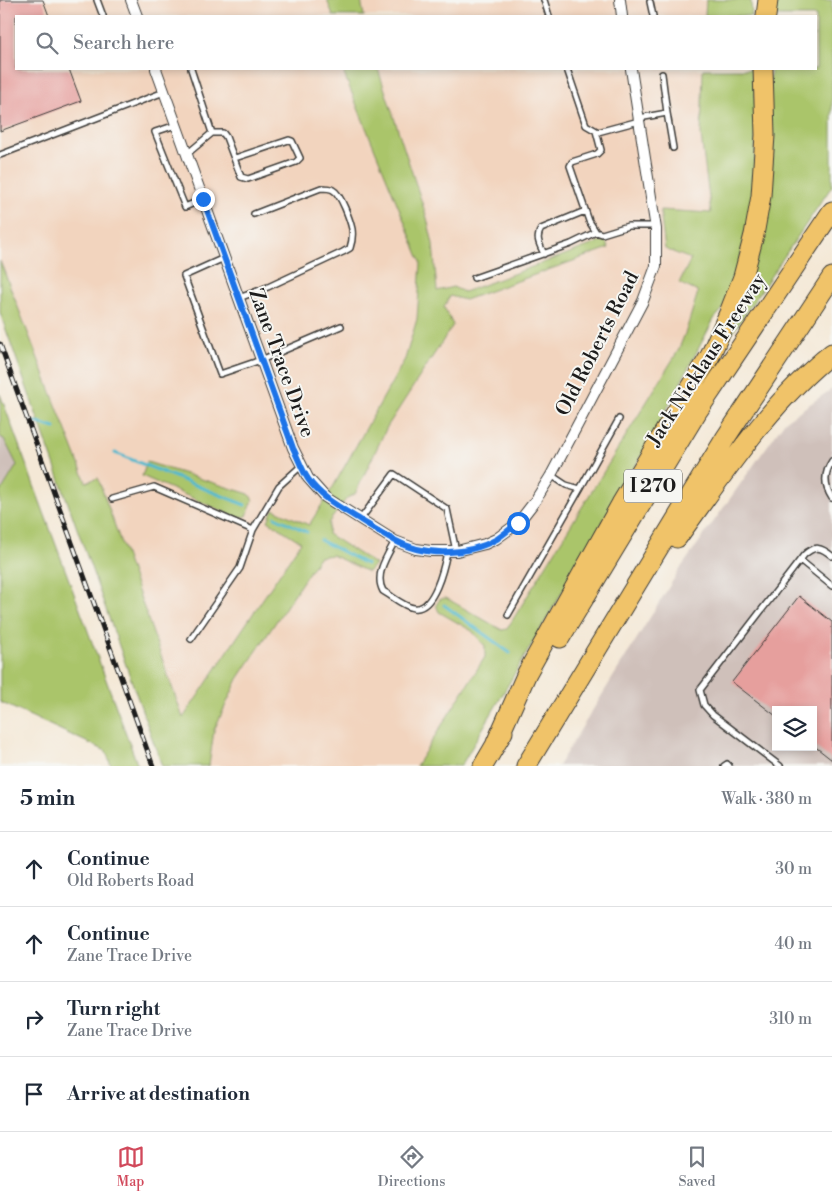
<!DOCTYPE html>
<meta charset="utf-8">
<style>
:root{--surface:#fff;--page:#f2f2f3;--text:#1f2937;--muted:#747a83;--line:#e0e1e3;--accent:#d1495b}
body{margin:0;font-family:"Libre Bodoni",serif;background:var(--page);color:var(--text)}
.controls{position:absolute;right:15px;bottom:15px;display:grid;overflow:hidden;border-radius:0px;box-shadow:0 2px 8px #0003}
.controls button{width:45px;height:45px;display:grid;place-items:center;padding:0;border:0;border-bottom:1px solid var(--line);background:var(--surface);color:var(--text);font:25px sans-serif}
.stop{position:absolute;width:15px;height:15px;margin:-11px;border:4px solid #1a73e8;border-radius:50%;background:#fff}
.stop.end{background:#1a73e8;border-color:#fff;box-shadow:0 1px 5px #0008}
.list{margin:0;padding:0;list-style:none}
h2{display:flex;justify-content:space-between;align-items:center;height:65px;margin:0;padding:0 20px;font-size:21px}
h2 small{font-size:16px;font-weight:400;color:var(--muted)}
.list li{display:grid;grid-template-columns:32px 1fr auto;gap:15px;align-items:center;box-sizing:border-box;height:75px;padding:0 20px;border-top:1px solid var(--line)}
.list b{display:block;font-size:19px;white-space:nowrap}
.list p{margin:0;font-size:16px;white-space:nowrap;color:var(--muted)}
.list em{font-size:16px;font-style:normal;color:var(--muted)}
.icon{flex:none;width:28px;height:28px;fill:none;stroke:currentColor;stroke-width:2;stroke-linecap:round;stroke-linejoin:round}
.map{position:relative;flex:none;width:832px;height:766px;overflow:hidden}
.search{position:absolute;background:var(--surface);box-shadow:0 2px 8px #0003;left:15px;right:15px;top:15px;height:55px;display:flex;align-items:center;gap:12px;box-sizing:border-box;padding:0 18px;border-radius:0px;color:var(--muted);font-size:19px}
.sheet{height:365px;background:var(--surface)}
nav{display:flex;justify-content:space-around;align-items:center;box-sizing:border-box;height:70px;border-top:1px solid var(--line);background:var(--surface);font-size:14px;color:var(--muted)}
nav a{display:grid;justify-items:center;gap:2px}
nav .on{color:var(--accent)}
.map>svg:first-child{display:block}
.built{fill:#f2d4be}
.industrial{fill:#cfc0ba;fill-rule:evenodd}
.green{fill:#aac56b;stroke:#637044}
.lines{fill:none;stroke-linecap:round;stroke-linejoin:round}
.stream{stroke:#51b9ce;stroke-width:3}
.building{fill:#e69f9d}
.lane-casing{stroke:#3c3b38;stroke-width:8}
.street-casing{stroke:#3c3b38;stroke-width:12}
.highway-casing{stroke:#3c3b38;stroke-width:21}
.lane{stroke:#fff;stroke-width:5}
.street{stroke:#fff;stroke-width:10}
.highway{stroke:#f0c369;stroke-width:19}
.rail-casing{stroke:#1c1c1c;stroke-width:5}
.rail{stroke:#f6f6f2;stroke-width:3;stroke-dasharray:9;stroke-linecap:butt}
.route{stroke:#1a73e8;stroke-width:6}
.labels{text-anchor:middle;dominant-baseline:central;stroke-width:4;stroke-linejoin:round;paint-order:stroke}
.shield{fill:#f6f6f2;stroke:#5d5d5c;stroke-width:1}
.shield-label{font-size:19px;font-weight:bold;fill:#1c1c1c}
.street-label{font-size:20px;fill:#1c1c1c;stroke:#f6f6f2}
</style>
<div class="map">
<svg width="832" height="766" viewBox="0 0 832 766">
<rect width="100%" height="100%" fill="#f6f6f2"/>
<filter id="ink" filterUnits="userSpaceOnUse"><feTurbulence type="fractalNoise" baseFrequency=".02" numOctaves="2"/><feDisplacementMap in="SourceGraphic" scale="10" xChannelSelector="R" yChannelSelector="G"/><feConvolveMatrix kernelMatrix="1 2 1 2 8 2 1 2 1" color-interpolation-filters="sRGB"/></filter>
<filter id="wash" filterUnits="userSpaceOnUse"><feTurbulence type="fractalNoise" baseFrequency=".0096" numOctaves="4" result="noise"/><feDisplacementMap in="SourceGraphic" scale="20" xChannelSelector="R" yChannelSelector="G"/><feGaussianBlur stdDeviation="1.12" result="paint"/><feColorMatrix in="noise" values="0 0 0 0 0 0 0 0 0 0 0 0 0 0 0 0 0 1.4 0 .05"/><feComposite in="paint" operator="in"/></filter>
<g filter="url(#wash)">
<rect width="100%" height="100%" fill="#f4e8d6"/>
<!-- built -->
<path class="built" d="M0 0H327L333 16H16V69H346L344 74 421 262 417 319 405 359 333 487 309 525 273 509 268 521 301 542 183 719 98 478 86 483 0 261Z
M361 0H706L705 16H364Z
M378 69H703L701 136 711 213 660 210 691 259 698 292 686 331 678 351 507 629 502 630 446 598 439 612 472 631 485 646V657L416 766H209L214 730 238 679 319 556 332 555 368 572 375 564 328 534 329 522 347 498 355 494 450 295 465 300 609 248 605 240 464 292 453 287 437 291 433 244 427 218Z"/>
<!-- industrial -->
<path class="industrial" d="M832 389V766H558L680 569 785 421ZM776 710H813V747H776Z
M0 437 4 439 17 465 0 493Z"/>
<!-- green -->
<path class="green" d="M327 0H361L364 16H333Z
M706 0H751L752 16H705Z
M773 0H832V186L725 344 744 293 771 69H816V16H772Z
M346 69H378L427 218 433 244 437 291 453 287 464 292 605 240 609 248 465 300 450 296 444 307 453 325 387 427 355 494 347 498 329 522 328 534 375 564 368 572 332 555 319 557 238 679 214 730 209 766H162L0 313V261L86 482 98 478 183 718 301 542 268 521 273 509 309 525 333 487 405 359 417 319 421 262 344 74Z
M703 69H754L756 126 754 190 739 265 723 309 714 319 650 441 461 766H416L485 657V646L472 631 439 612 436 605 440 599 446 598 502 630 507 629 678 351 686 331 698 292 679 283 691 259 665 249 660 210 711 213 701 136Z
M0 394 138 766H111L106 751 0 702V493L17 465 4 439 0 437Z
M147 462 249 494 253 500 247 516 238 518 142 476Z"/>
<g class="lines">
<!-- stream -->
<path class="stream" d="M35 422 55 428
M115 453 245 505
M275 517 307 532
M320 540 366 564
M444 605 510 653"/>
</g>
<g id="blocks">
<!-- building -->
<path class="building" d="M0 0H43L49 16H16V69H69L81 101 0 131Z
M799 596 832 622V760L813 745V710H776V716L732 682Z"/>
</g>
</g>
<g filter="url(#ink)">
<use href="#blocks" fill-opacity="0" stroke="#3c3b38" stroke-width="1"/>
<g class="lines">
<defs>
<path id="lane" d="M97 0 103 16
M544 0 549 16
M650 2 653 16
M567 69 586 125 598 132 639 121
M662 74 667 113
M639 118 667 113 673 148
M176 125 155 132 185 207 203 199
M596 131 601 150 597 154 572 162 570 166 589 221 596 232 602 234 628 226H655
M212 133H223L226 137 241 177 248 179 296 162 300 158 292 141 289 140 235 158
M187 154 212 133 191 69
M0 155 164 92
M544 254C540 245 535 238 541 229L585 211
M224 258 184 276 220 374 261 360 341 326
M474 278 571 244 596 232
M239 298 268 287 343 252 350 248C352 242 353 236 352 229 350 220 341 194 333 190 330 188 325 188 321 188L254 214
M832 461C824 473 824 486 832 498
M551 475 566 485 580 489 619 419
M112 499 154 487 253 530 279 486 301 466
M360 520 394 474 447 509 456 551
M395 541C387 556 374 575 383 591 392 596 404 607 414 608 434 611 444 567 447 552
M800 560 832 586
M508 615 580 489
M191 639 240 568 253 530
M724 766 727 764 729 766
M780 766 713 715 704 705 700 690 804 555C815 545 821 547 832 556"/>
<path id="street" d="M131 0 137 16
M620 0 622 16
M156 69 293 448 308 478 325 497 395 541 416 549 431 551H457L485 544 496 539 518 523 535 501 550 477 643 301 656 266V229L631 69"/>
<path id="highway" d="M766 16 768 0
M677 538C723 475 770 402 832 353
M560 638 697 412 832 211
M496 743 527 673 621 504 710 356 729 313 743 277 754 235 761 196 765 135 763 69
M483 766 503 732
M526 766 726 437 832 277"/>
</defs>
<!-- lane casing -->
<use href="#lane" class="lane-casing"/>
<!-- street casing -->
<use href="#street" class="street-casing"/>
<!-- highway casing -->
<use href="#highway" class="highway-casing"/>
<!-- lane -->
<use href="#lane" class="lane"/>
<!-- street -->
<use href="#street" class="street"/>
<!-- highway -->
<use href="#highway" class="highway"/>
<defs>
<path id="rail" d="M0 344 153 766"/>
</defs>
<!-- rail casing -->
<use href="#rail" class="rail-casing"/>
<!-- rail -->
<use href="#rail" class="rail"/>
</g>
</g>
<g class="lines" filter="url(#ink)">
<!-- route -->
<path class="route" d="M203 199 293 448C298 458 302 470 308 479 321 498 343 509 362 521 372 527 383 534 394 540 424 557 467 556 497 539 504 534 511 528 518 523"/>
</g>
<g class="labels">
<!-- shield labels -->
<rect class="shield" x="624" y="469.5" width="58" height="33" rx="4"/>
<g class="shield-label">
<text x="653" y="486">I 270</text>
</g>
<!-- street labels -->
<g class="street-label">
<text transform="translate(598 344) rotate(-63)">Old Roberts Road</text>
<text transform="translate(707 360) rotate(-57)">Jack Nicklaus Freeway</text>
<text transform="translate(281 363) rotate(70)">Zane Trace Drive</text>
</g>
</g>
</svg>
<div class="controls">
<button><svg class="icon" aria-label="layers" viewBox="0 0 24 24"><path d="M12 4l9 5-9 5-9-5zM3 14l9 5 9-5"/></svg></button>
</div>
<div class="stop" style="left:518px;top:523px"></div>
<div class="stop end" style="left:203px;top:199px"></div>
<div class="search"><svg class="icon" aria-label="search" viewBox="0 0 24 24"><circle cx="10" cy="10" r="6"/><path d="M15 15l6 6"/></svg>Search here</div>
</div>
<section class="sheet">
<h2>5 min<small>Walk · 380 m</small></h2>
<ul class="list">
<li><svg class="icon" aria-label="ahead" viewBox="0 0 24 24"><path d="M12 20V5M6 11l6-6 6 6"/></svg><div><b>Continue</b><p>Old Roberts Road</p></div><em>30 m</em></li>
<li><svg class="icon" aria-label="ahead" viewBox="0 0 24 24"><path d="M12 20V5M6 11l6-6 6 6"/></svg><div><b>Continue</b><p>Zane Trace Drive</p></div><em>40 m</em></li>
<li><svg class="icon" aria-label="right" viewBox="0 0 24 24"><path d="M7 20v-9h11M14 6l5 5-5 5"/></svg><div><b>Turn right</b><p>Zane Trace Drive</p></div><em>310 m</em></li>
<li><svg class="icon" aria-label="arrive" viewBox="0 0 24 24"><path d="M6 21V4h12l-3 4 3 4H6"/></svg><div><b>Arrive at destination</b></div></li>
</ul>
</section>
<nav>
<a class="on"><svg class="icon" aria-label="map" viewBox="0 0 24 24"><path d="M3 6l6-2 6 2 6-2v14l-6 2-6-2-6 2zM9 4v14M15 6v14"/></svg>Map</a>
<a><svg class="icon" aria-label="directions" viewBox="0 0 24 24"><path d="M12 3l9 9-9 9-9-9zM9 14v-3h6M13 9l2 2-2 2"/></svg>Directions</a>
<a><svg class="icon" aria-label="saved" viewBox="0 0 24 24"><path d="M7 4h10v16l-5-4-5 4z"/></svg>Saved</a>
</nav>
